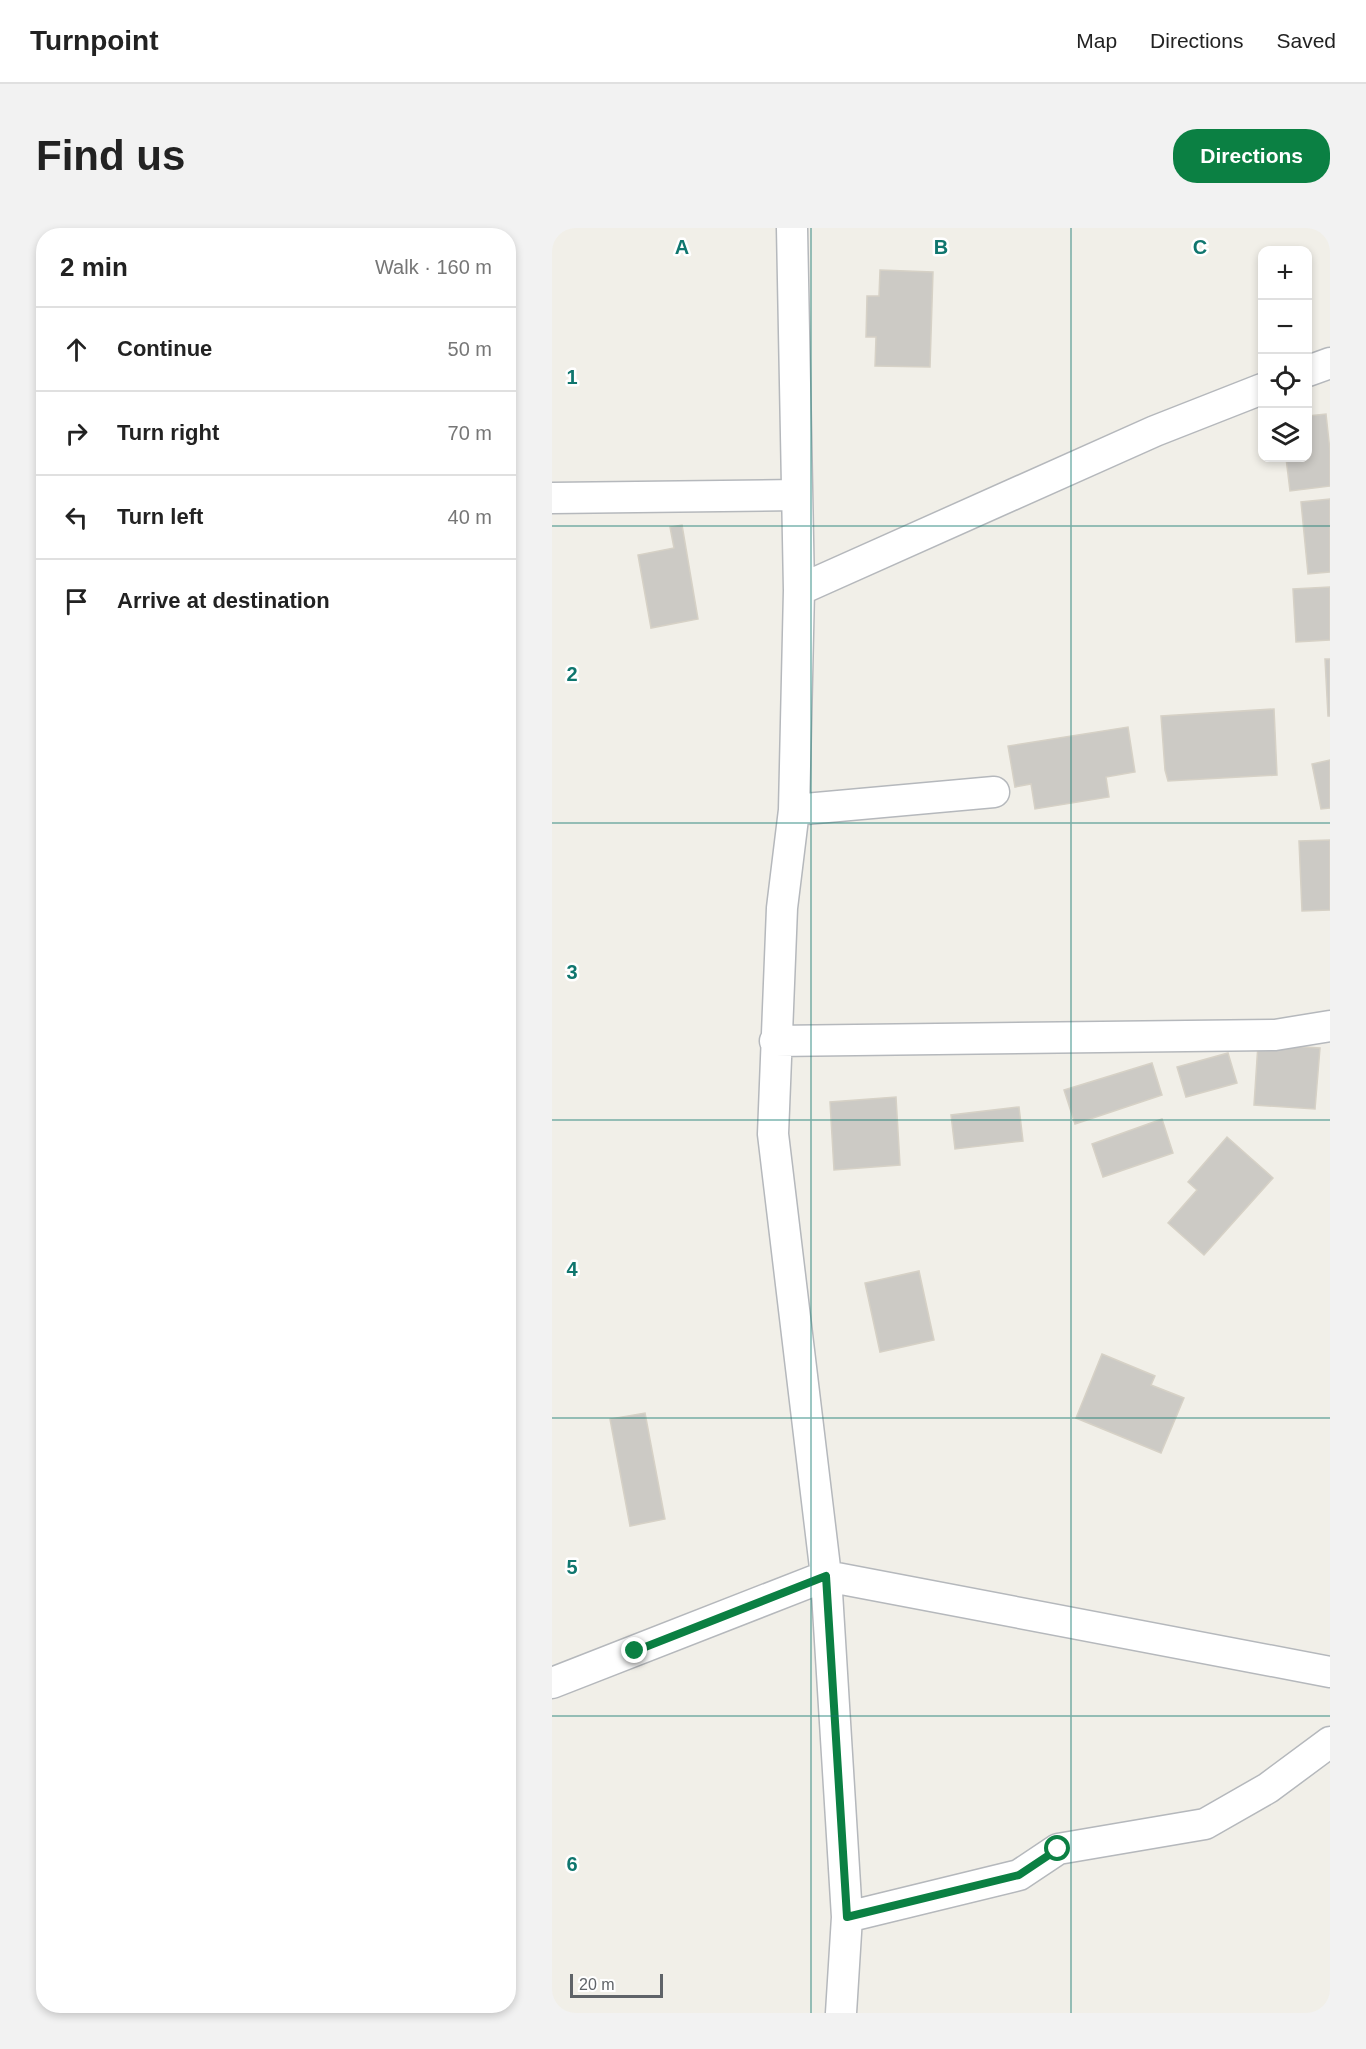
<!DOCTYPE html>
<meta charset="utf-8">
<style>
:root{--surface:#fff;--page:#f2f2f2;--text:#222;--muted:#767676;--line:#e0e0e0;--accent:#0b8043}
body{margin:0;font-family:Helvetica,sans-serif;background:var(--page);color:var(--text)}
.controls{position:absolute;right:18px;top:18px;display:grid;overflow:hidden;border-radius:12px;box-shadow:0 3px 9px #0003}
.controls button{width:54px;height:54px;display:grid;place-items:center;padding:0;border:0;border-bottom:2px solid var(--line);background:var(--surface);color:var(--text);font:30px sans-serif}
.scale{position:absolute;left:18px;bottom:15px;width:93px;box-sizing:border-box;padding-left:6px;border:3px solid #5f6368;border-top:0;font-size:16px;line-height:21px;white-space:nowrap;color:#5f6368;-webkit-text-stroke:4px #fff;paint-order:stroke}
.stop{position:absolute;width:18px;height:18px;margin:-14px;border:4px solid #0b8043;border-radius:50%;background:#fff}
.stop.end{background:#0b8043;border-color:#fff;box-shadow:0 2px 6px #0008}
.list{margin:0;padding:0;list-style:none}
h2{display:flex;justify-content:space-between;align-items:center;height:78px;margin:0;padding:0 24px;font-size:26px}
h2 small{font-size:20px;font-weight:400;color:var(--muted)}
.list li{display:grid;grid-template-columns:39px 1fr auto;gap:18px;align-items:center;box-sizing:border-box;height:84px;padding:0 24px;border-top:2px solid var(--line)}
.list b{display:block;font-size:22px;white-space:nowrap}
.list em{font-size:20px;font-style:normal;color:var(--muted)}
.icon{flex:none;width:33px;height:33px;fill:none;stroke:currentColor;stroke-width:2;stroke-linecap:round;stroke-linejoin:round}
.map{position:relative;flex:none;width:778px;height:1785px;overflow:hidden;border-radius:24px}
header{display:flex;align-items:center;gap:36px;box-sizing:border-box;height:84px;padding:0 30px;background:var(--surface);border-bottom:2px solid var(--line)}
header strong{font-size:28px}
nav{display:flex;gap:33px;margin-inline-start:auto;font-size:21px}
.intro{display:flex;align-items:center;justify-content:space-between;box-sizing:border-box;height:144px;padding:0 36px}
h1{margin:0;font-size:42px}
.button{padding:15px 27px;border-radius:24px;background:var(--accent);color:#fff;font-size:21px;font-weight:700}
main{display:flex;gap:36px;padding:0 36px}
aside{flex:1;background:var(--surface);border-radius:24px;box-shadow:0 3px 9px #0003}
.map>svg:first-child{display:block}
.building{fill:#cccac5;stroke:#d6d1c6;stroke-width:1.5}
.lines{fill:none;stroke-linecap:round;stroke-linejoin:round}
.minor-casing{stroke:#b5b8bc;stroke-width:33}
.minor{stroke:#fff;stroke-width:30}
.route{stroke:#0b8043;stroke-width:8}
.grid{fill:none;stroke:#0f766e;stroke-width:1.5;stroke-opacity:0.55}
.grid-label{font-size:20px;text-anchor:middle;font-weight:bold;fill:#0f766e;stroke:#fff;stroke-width:5;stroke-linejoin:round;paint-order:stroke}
</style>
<header>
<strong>Turnpoint</strong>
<nav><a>Map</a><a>Directions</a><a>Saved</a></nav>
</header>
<div class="intro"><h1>Find us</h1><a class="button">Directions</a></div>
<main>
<aside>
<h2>2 min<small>Walk · 160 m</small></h2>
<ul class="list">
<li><svg class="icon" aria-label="ahead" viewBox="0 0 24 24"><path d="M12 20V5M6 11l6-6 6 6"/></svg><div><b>Continue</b></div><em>50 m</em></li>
<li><svg class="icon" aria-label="right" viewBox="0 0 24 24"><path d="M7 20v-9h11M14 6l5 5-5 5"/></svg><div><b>Turn right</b></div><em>70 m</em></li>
<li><svg class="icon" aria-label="left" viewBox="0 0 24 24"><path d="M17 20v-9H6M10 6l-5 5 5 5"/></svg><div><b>Turn left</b></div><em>40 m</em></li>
<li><svg class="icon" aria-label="arrive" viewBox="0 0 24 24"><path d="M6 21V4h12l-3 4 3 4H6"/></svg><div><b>Arrive at destination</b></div></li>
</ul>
</aside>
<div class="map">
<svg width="778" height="1785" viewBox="0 0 778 1785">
<rect width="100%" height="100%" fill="#f1efe8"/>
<!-- building -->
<path class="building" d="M328 42 381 44 378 139 323 138 324 109H314L315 68H327Z
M774 186 778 223V258L738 263 734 230H756V188Z
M778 271V344L756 346 749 274Z
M130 297 146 391 99 400 86 327 122 320 118 299Z
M778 359V412L744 414 741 361Z
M773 431H778V488H776Z
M722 481 725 547 616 553 613 542 609 488Z
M576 499 583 544 554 549 557 569 483 581 479 556 463 559 456 518Z
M778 532V580L769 581 760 536Z
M778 612V682L750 683 747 613Z
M706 816 768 820 763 881 702 877Z
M676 825 685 855 634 869 625 839Z
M600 835 610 867 523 896 512 862Z
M344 869 348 937 282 942 278 874Z
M467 879 471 913 403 921 399 887Z
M610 891 621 925 551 949 540 916Z
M675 909 721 950 652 1027 616 995 645 962 636 954Z
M367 1043 382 1112 328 1124 313 1055Z
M550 1126 603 1148 599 1157 632 1170 609 1225 524 1190Z
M93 1185 113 1291 78 1298 58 1191Z"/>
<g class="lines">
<defs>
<path id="minor" d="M240 0 247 362 242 582 230 680 221 906 274 1348 295 1689 289 1785
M756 143 778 135
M0 270 245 267
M247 362 603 203 710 161
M242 582 442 564
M223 813 723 807 778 798
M0 1455 274 1348 778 1444
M295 1689 467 1647 506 1621 653 1596 716 1560 778 1514"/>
</defs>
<!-- minor casing -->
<use href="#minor" class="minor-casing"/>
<!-- minor -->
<use href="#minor" class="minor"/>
</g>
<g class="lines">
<!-- route -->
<path class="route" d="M83 1423 274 1348 295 1689 467 1647 506 1621"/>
</g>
<!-- grid -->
<path class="grid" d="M259 0V1785M519 0V1785M0 298H778M0 595H778M0 892H778M0 1190H778M0 1488H778"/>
<g class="grid-label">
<text x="130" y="26">A</text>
<text x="389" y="26">B</text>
<text x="648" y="26">C</text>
<text x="20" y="156">1</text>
<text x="20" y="453">2</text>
<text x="20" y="751">3</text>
<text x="20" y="1048">4</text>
<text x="20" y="1346">5</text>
<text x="20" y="1643">6</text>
</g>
</svg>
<div class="controls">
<button>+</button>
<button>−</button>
<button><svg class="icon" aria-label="locate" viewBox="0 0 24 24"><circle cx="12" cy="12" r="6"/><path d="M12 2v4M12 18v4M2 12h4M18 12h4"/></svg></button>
<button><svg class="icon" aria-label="layers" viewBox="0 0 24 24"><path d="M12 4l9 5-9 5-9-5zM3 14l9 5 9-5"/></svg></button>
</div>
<div class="scale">20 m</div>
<div class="stop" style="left:506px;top:1621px"></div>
<div class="stop end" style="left:83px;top:1423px"></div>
</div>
</main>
